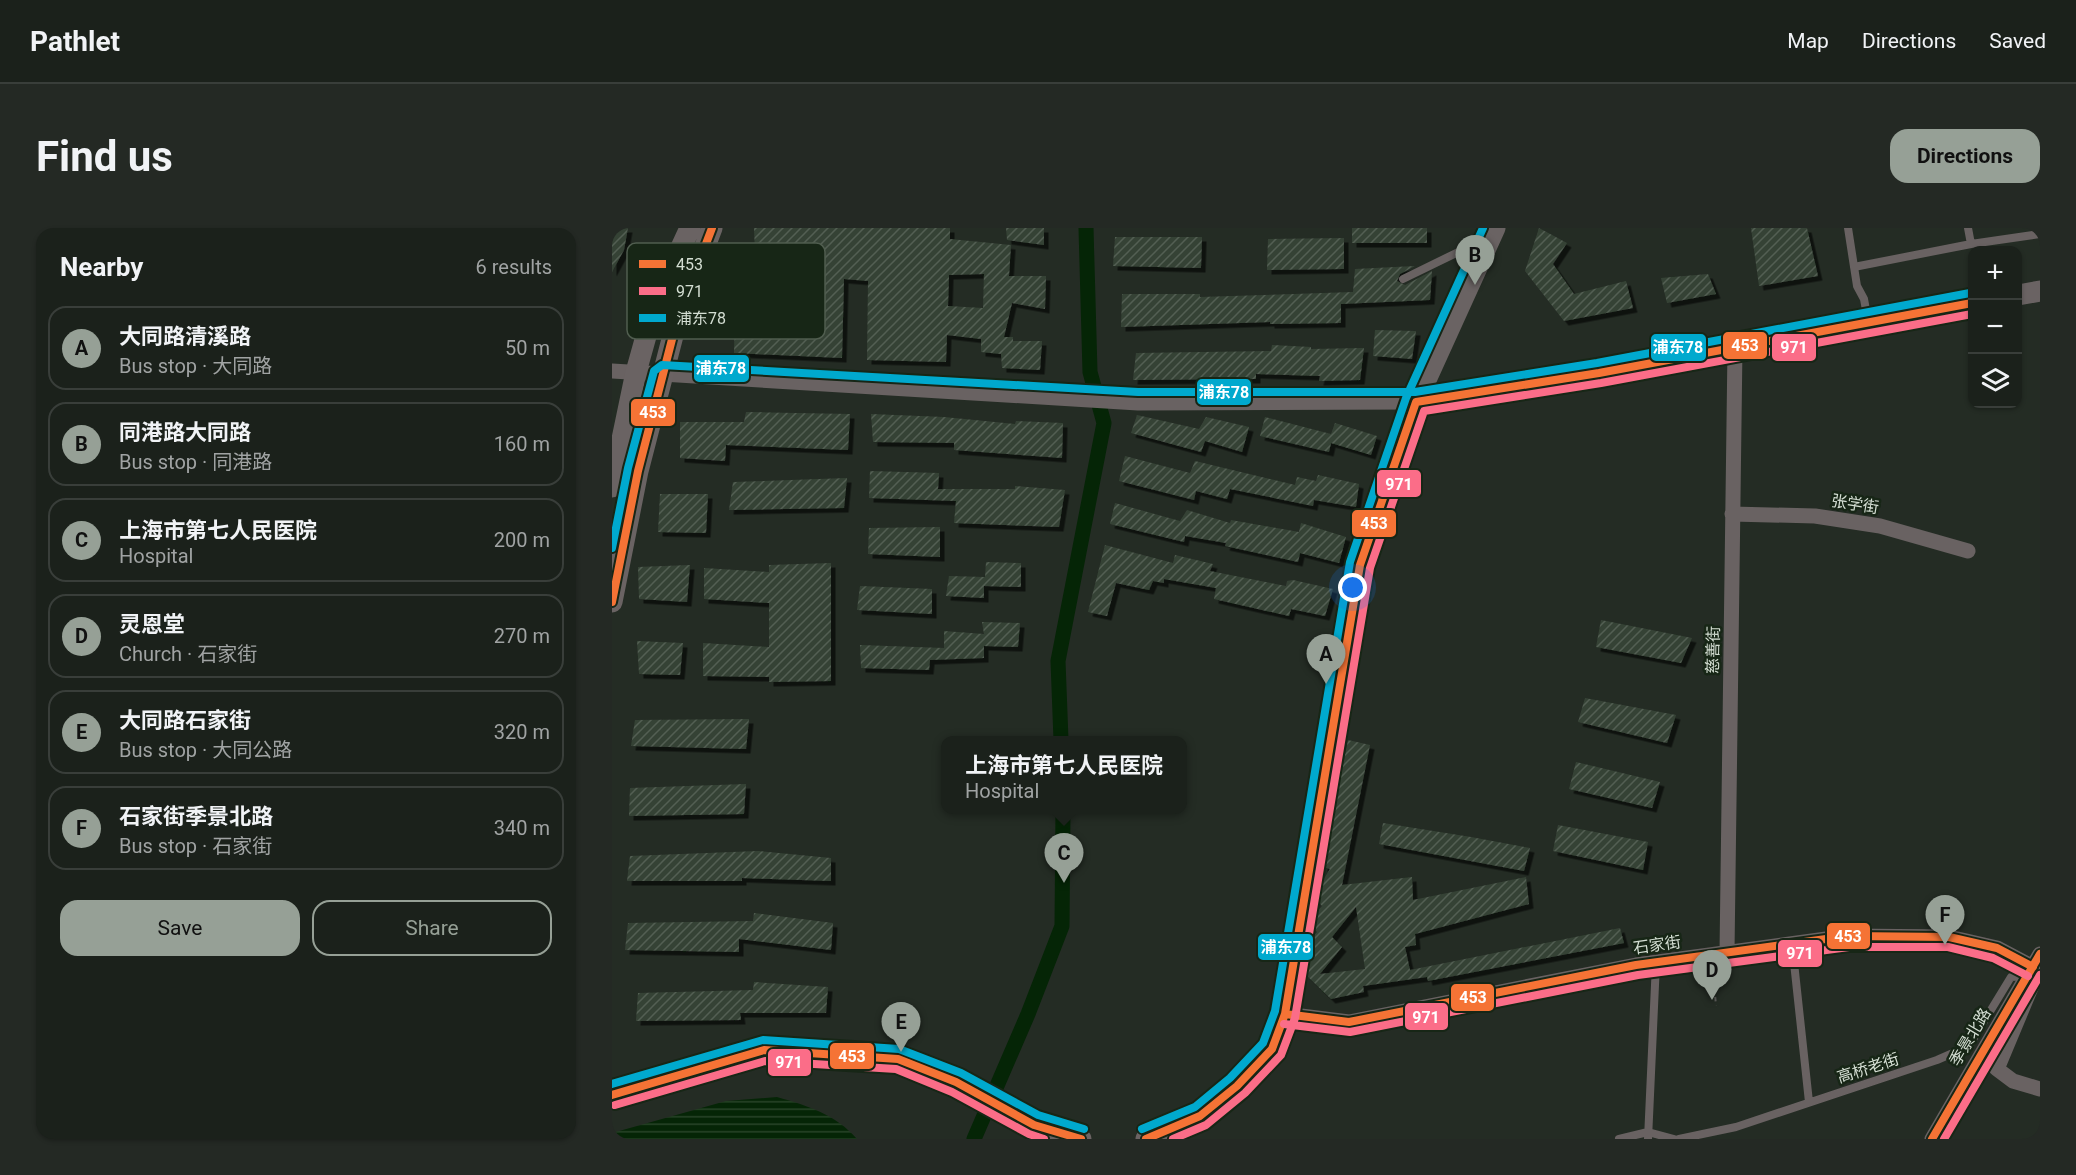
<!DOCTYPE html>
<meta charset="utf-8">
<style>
:root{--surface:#1b211b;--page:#242924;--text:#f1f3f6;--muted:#a0a3a3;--line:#393e3a;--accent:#96a096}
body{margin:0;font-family:Roboto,"Noto Sans SC",sans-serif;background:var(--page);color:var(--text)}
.controls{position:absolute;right:18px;top:18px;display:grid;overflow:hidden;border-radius:12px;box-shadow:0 2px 4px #0004}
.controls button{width:54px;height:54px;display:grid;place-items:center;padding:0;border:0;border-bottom:2px solid var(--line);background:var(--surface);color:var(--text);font:30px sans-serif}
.you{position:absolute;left:741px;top:360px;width:21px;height:21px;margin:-15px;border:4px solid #fff;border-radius:50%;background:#1a73e8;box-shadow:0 0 0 9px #1a73e833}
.badge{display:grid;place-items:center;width:39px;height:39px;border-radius:50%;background:var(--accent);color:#111;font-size:20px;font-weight:700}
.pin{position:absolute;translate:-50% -50px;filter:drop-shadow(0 2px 3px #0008)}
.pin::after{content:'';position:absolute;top:32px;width:21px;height:18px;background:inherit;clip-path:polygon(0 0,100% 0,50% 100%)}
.popup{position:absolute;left:329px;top:508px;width:246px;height:78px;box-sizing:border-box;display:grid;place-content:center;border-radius:12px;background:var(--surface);filter:drop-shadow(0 2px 4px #0005);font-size:20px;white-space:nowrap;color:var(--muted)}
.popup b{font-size:22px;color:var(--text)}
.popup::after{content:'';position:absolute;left:50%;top:100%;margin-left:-12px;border:12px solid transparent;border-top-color:var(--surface)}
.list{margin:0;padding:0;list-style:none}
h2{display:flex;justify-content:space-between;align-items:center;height:78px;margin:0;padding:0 24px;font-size:26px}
h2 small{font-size:20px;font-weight:400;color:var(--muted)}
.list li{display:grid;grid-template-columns:39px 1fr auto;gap:18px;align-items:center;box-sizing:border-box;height:84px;margin:0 12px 12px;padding:0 12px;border:2px solid var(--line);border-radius:18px}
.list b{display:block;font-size:22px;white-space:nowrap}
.list p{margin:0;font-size:20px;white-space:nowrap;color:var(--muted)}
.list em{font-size:20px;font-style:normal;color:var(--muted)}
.actions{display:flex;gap:12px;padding:18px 24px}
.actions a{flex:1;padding:14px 0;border:2px solid var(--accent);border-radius:18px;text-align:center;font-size:21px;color:var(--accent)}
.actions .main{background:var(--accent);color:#111}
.icon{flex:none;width:33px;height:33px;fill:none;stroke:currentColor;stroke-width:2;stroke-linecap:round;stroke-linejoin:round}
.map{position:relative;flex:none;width:1428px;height:911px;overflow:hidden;border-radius:18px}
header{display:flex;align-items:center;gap:36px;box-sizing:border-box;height:84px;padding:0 30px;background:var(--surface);border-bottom:2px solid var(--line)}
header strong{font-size:28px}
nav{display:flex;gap:33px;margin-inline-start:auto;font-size:21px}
.intro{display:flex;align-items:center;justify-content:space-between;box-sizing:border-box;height:144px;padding:0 36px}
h1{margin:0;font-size:42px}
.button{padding:15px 27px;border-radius:18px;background:var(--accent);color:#111;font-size:21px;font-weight:700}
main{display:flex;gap:36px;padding:0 36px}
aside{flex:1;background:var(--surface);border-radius:18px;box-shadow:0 2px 4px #0004}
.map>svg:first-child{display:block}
.water{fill:url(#water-rules)}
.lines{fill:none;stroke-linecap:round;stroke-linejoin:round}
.canal{stroke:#052506;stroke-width:15}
.building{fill:url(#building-hatch);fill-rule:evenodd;filter:url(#shadow)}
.path{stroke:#60605e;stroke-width:2;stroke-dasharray:4.5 4.5;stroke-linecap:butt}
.lane{stroke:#696262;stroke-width:8}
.street{stroke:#696262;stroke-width:15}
.secondary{stroke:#6a6363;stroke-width:21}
.bus-1-casing{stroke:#172616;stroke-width:12}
.bus-2-casing{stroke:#172616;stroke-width:12}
.bus-3-casing{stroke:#172616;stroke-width:12}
.bus-1{stroke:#f57335;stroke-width:8}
.bus-2{stroke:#fb6d88;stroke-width:8}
.bus-3{stroke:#00a9ce;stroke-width:8}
.labels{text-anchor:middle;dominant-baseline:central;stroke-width:5;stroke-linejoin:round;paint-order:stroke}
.street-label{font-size:16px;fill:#d4ded3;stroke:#172616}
.key{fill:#172616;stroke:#505d4f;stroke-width:1.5}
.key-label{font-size:16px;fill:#d4ded3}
.line-badge{stroke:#172616;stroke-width:2}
.badge-label{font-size:16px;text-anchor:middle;font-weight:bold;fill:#fff}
</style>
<header>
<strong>Pathlet</strong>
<nav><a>Map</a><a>Directions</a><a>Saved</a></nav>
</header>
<div class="intro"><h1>Find us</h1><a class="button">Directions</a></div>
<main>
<aside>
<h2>Nearby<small>6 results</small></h2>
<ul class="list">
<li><span class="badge">A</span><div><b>大同路清溪路</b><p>Bus stop · 大同路</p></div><em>50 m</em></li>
<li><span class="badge">B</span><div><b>同港路大同路</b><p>Bus stop · 同港路</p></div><em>160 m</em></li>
<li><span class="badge">C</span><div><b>上海市第七人民医院</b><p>Hospital</p></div><em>200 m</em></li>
<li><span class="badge">D</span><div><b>灵恩堂</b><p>Church · 石家街</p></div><em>270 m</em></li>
<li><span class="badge">E</span><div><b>大同路石家街</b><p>Bus stop · 大同公路</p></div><em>320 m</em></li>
<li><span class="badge">F</span><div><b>石家街季景北路</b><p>Bus stop · 石家街</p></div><em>340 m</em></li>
</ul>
<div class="actions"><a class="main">Save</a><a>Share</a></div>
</aside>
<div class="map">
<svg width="1428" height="911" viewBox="0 0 1428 911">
<defs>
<pattern id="water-rules" width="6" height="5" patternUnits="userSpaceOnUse" patternTransform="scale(1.5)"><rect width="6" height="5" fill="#052506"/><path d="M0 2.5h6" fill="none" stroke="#294429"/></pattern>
<pattern id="building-hatch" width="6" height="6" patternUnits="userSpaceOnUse" patternTransform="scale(1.5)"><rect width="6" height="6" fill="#364336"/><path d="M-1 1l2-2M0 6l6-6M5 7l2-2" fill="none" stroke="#525e52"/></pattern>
<filter id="shadow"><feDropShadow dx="4.5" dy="4.5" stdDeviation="0" flood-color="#0009"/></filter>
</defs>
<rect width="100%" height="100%" fill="#242c24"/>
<!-- water -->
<path class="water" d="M165 869C196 878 223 886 245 911H0V905L114 873Z"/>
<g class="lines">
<!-- canal -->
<path class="canal" d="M449 512 446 433 492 195 478 144 474 0
M362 911 416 786 450 698 451 582"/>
</g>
<!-- building -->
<path class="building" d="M0 0H16L12 22 0 44Z
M142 0H338V11L399 17 397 48H434L433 81 400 75 392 109H401V113H430L428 142 390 140 389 126 369 124V111L335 107 334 134 255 132 256 53 232 51 230 130 122 125 124 49 144 50ZM372 46 371 80 336 78 337 47Z
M394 0H432V17L395 12Z
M740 0H815V15H740Z
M927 0 955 15 941 36 962 66 1014 53 1021 80 952 93 913 43Z
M1139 0H1195L1206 48 1147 58Z
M503 9H590L589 40 501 38Z
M732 10V41L655 42 656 11Z
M803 38 788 46 785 53 793 57 820 43 818 72 729 76V95L658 96V94L509 99 510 66H588V69L741 64 743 41Z
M1096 46 1104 66 1055 75 1049 50Z
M763 102 804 103 800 131 761 128Z
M660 117 699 119V121L752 120 748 152 707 153 708 148 644 146V151L521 152 524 125 659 123Z
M134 184 238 186 236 222 114 217 113 233 68 230V194H132Z
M259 186 332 189 403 196 404 193 451 195 450 230 342 222V215L261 214Z
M525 187 587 201 594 189 637 199 630 224 593 213 589 224 519 205Z
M653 189 719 206 723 195 765 208 759 227 719 215 717 224 648 208Z
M513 228 578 245 583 233 683 257 685 249 704 253 706 247 747 256 744 279 702 272 701 278 618 261 615 271 584 263 582 272 507 253Z
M258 243 327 245 326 261H403V258L453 262 447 299 342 295 344 273 257 270Z
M235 250 232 280 117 282 121 254Z
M48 266H96L94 305 46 304Z
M503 275 568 293 575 282 618 295 619 292 687 304 689 295 734 309 727 335 688 325 686 334 613 318 614 315 573 308 572 314 498 296Z
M328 299V329L256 326 257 300Z
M493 317 561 335 563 327 601 336 598 343 674 358 675 353 681 352 721 361 713 388 679 381 677 388 602 371 604 360 552 351V355L541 353 537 362 504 355 495 388 476 384Z
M374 334 409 335V359L372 358V370L334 368 337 348 373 349Z
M219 335V453L157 454V449L91 448V415L157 419V375L92 371V340L157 344V337Z
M78 337 75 374 27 371 26 339Z
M248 358 320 361V386L245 382Z
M989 392 1080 410 1069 435 984 419Z
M370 394 408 395 406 419 372 418V430L318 432 317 442 249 440 248 417 332 420V403L372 406Z
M25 413 71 415 68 447 27 446Z
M973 470 1064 487 1055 515 966 494Z
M137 491 134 521 19 518 23 492Z
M736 512 758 517 730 657 800 649 801 672 914 649 917 676 803 706 804 717 793 719 798 742 1008 700 1012 715 816 753 815 749 751 758 752 764 719 771 693 746 694 737 703 728 697 722 699 711 705 704 700 699 703 686 710 678 705 672 708 657 718 641 711 639ZM744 679 753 741 708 746 730 719 720 709Z
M964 534 1048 554 1040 580 957 561Z
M134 556 132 586 17 588 18 560Z
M771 595 859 609 918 620 912 643 767 616Z
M946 597 1036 614 1031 642 941 623Z
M146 623 219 630V653L130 650V653H15L18 628Z
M142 685 221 695 219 722 127 711V724L13 722 16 695 141 693Z
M142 754 216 759 214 785H128L129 792 24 793 26 765 141 762Z"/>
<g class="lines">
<!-- path -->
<path class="path" d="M1101 742 1104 778"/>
<!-- lane -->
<path class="lane" d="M1236 0 1245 58 1252 71 1256 93
M1359 16 1428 6
M1242 39 1359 16 1356 0
M791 51 873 11
M1180 716 1197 874
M1007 911 1036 904 1062 911
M1036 911 1044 735
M1067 911 1124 899 1325 832 1357 818 1399 749 1416 748"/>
<!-- street -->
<path class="street" d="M0 143 526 175 804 174
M1120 286 1203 288 1268 298 1356 323
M1115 725 1123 119
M1421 755 1385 841 1401 853 1428 861
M673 786 737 794 1024 737 1236 708 1337 709 1385 720 1421 739
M1320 911 1428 726"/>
<!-- secondary -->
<path class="secondary" d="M1406 67 1428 63
M804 174 987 145 1360 75
M0 259 24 144 43 76 78 0
M0 374 26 243 65 92 100 0
M0 867 152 822 286 831 344 854 422 897 469 911
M534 911 588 888 625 858 660 821 673 786 748 337 804 174 883 0"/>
<defs>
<path id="bus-1" d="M0 374 26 243 65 92 100 0
M673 786 737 794 1024 737 1236 708 1337 709 1385 720 1421 739
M0 867 152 822 286 831 344 854 422 897 469 911
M534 911 588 888 625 858 660 821 673 786 748 337 804 174 987 145 1360 75
M1320 911 1428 726"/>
<path id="bus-2" d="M672 796 738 804 1026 747 1237 719H1336L1381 730 1416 748
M3 877 153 833 284 841 340 864 417 906 432 911
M561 911 594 897 633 865 669 827 683 790 758 340 812 183 989 155 1360 86
M1332 911 1428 747"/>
<path id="bus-3" d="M0 320 16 240 42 143 50 137 526 164H803L985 135 1358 65
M0 856 151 812 287 821 349 845 426 887 472 901
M530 901 583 879 618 850 651 815 663 783 738 334 794 170 871 0"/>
</defs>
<!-- bus-1 casing -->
<use href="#bus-1" class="bus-1-casing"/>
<!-- bus-2 casing -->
<use href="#bus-2" class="bus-2-casing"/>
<!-- bus-3 casing -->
<use href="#bus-3" class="bus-3-casing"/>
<!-- bus-1 -->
<use href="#bus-1" class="bus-1"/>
<!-- bus-2 -->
<use href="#bus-2" class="bus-2"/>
<!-- bus-3 -->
<use href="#bus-3" class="bus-3"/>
</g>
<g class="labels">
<!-- street labels -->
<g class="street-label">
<text transform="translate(1243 276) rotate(9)">张学街</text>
<text transform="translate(1101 422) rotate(-89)">慈善街</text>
<text transform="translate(1045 717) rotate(-8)">石家街</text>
<text transform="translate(1358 809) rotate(-59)">季景北路</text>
<text transform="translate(1256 840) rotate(-18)">高桥老街</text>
</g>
</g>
<!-- legend -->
<rect x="15" y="15" width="198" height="96" rx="9" class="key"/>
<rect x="27" y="32" width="27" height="8" fill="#f57335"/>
<rect x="27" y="59" width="27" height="8" fill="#fb6d88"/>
<rect x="27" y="86" width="27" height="8" fill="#00a9ce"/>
<g class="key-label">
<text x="64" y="42">453</text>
<text x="64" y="69">971</text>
<text x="64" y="96">浦东78</text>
</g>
<g class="line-badge">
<rect x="1110" y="103" width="46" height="29" rx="6" fill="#f57335"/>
<rect x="1159" y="105" width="46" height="29" rx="6" fill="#fb6d88"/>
<rect x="1038" y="105" width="57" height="29" rx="6" fill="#00a9ce"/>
<rect x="81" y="126" width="57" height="29" rx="6" fill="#00a9ce"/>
<rect x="584" y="150" width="56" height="28" rx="6" fill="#00a9ce"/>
<rect x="18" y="170" width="46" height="29" rx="6" fill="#f57335"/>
<rect x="764" y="241" width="46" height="29" rx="6" fill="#fb6d88"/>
<rect x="739" y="281" width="46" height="29" rx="6" fill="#f57335"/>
<rect x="1214" y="694" width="45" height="28" rx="6" fill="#f57335"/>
<rect x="645" y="705" width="57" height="28" rx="6" fill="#00a9ce"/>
<rect x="1165" y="711" width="46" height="29" rx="6" fill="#fb6d88"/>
<rect x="838" y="755" width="45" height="29" rx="6" fill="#f57335"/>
<rect x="792" y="774" width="45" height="29" rx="6" fill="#fb6d88"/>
<rect x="217" y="814" width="46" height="28" rx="6" fill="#f57335"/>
<rect x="155" y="820" width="45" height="29" rx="6" fill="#fb6d88"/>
</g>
<g class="badge-label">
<text x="1133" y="123">453</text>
<text x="1182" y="125">971</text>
<text x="1066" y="125">浦东78</text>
<text x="109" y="146">浦东78</text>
<text x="612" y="170">浦东78</text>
<text x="41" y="190">453</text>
<text x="787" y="262">971</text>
<text x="762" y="301">453</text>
<text x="1236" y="714">453</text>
<text x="674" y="725">浦东78</text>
<text x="1188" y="731">971</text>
<text x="861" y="775">453</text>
<text x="814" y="795">971</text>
<text x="240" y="834">453</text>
<text x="177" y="840">971</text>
</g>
</svg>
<div class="controls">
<button>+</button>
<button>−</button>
<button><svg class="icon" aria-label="layers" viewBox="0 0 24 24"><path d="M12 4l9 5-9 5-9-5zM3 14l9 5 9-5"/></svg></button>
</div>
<div class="you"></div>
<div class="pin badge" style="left:714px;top:456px">A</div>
<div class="pin badge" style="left:863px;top:57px">B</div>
<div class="pin badge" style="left:452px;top:655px">C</div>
<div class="popup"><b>上海市第七人民医院</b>Hospital</div>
<div class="pin badge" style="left:1100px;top:772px">D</div>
<div class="pin badge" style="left:289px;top:824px">E</div>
<div class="pin badge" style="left:1333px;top:717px">F</div>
</div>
</main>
